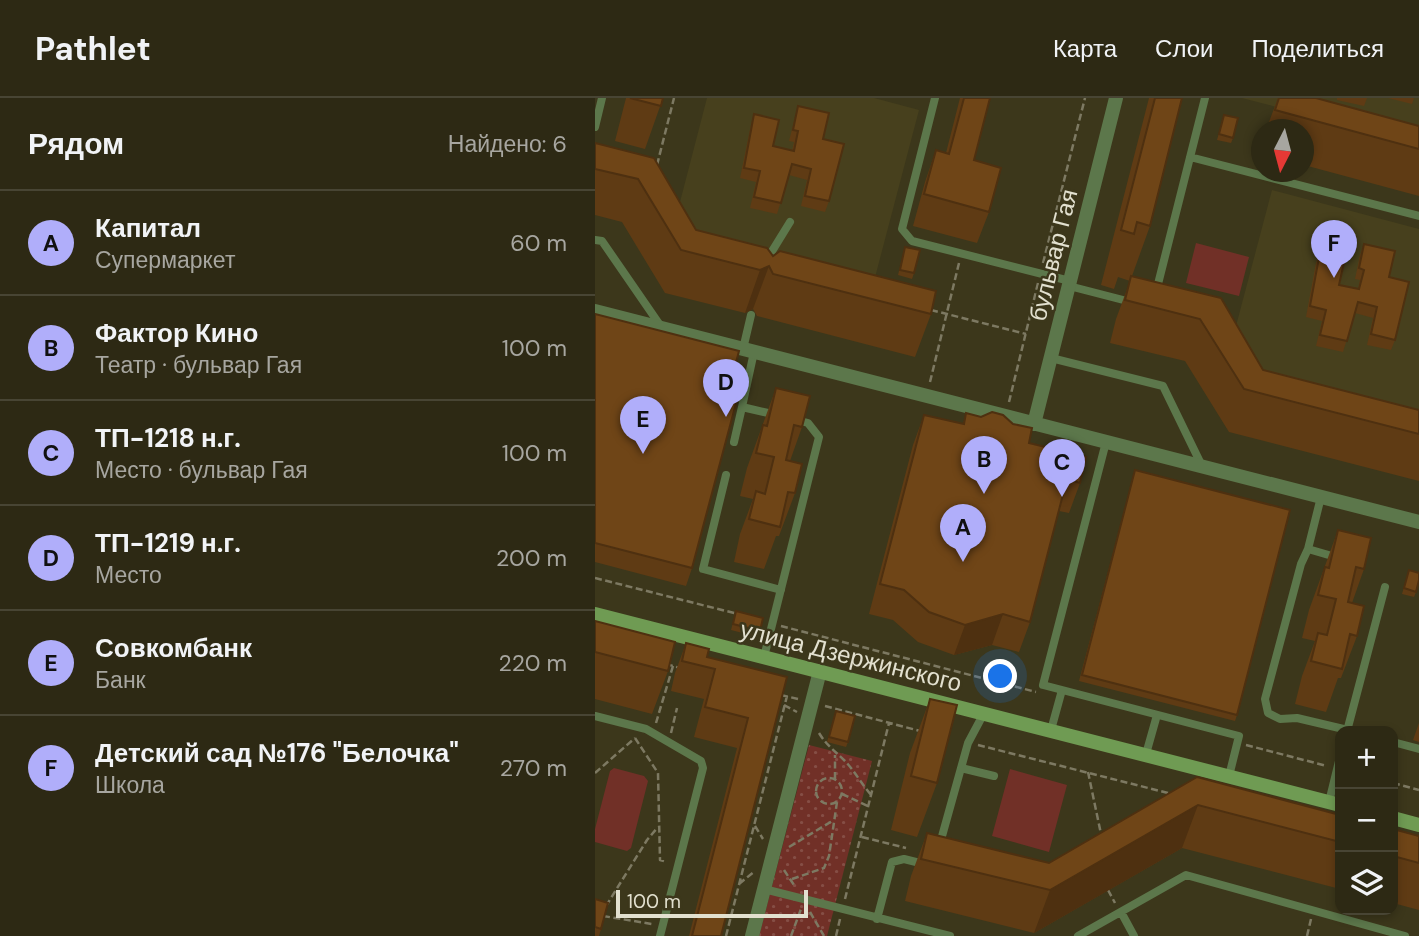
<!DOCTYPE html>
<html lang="ru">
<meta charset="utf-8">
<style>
:root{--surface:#2d2914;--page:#35311d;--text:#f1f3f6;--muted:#a7a6a0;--line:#484534;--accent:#b0aefa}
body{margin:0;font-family:"DM Sans",sans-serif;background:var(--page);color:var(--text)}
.controls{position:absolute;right:21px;bottom:21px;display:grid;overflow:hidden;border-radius:14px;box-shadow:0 4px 10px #0003}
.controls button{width:63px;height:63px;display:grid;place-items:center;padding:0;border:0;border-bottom:2px solid var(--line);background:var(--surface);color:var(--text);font:35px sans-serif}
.compass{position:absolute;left:656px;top:21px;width:63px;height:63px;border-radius:50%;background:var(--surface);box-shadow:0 4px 10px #0003;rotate:186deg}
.scale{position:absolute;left:21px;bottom:18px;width:192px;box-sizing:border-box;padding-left:7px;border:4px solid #e2e0cf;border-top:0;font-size:19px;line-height:24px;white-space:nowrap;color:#e2e0cf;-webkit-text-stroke:5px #3c371b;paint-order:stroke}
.you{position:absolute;left:406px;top:579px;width:24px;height:24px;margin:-18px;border:5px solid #fff;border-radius:50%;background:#1a73e8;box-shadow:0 0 0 10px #1a73e833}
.badge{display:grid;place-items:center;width:46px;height:46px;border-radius:50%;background:var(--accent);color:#111;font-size:23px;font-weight:700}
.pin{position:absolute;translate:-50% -58px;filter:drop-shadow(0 2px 4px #0008)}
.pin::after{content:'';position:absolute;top:37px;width:24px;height:21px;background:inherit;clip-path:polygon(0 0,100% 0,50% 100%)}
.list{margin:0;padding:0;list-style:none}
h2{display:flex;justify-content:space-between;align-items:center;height:91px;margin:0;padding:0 28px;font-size:30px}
h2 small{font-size:23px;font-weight:400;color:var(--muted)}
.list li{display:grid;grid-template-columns:46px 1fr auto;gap:21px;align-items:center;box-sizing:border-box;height:105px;padding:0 28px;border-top:2px solid var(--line)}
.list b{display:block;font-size:26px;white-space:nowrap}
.list p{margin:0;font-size:23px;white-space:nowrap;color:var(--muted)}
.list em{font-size:23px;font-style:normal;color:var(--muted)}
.icon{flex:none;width:38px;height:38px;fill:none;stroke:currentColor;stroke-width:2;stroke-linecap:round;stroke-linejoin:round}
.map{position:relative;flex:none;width:824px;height:838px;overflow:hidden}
header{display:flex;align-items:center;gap:42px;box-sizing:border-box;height:98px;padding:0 35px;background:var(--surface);border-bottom:2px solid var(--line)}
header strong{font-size:33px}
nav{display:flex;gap:38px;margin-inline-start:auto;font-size:24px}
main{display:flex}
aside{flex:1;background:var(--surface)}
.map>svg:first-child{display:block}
.built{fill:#47401d}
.grass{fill:url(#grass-dots)}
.garden{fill:#713027}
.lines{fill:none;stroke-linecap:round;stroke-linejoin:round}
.path{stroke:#7d7962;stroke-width:2.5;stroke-dasharray:7 3.5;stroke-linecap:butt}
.service{stroke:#5c774b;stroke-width:8}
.minor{stroke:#5c774b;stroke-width:14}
.secondary{stroke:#6f9b53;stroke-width:14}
.wall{fill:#5f3b14}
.shaded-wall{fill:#4e3010}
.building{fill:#6f4517;stroke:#4e3010;stroke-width:2}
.labels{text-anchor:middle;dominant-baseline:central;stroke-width:5;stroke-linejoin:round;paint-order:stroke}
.street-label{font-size:24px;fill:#e2e0cf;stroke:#3c371b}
</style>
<header>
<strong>Pathlet</strong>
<nav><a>Карта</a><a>Слои</a><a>Поделиться</a></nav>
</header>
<main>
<aside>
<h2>Рядом<small>Найдено: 6</small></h2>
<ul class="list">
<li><span class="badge">A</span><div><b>Капитал</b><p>Супермаркет</p></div><em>60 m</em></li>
<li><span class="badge">B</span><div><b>Фактор Кино</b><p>Театр · бульвар Гая</p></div><em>100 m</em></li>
<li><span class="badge">C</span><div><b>ТП-1218 н.г.</b><p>Место · бульвар Гая</p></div><em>100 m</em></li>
<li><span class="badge">D</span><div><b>ТП-1219 н.г.</b><p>Место</p></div><em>200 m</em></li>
<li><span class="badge">E</span><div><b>Совкомбанк</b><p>Банк</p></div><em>220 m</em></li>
<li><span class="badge">F</span><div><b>Детский сад №176 &quot;Белочка&quot;</b><p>Школа</p></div><em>270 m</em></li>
</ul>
</aside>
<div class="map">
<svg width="824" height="838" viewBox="0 0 824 838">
<defs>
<pattern id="grass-dots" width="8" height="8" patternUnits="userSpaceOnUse" patternTransform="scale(1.75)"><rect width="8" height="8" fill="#713027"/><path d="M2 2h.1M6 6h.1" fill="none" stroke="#854e45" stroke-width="1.8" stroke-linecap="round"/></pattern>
</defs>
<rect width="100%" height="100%" fill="#3c371b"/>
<!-- built -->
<path class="built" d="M112 0H279L324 12 278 187 106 143 85 104Z
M647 0H824V46Z
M677 92 824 131V324L670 283 641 228Z"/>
<!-- grass -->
<path class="grass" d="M214 647 277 663 232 838H164Z"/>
<!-- garden -->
<path class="garden" d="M601 145 654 159 644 198 591 185Z
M19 670 49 678 53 683 36 750 32 753 0 744V731L15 673Z
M415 671 472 687 454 754 397 738Z"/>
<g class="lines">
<!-- path -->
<path class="path" d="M62 67 79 0
M448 165 490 0
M336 212 431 236
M335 284 364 165
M414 304 443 185
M0 480 143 516
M186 528 441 594
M71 566 85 570
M186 597 203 601
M189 607 202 614
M230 608 325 633
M61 625 78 568
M76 635 82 610
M224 635C232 648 239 652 250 663 258 671 268 688 277 698
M40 640 63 675 65 762 72 764
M383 647 577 696
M651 647 732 668
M493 674 506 736
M0 675 40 640
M221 693a13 13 0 1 1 26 0a13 13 0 1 1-26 0Z
M240 681V657
M798 685 824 692
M247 696 275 709
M160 728 168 741
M267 739 311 750
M194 749 239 722
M189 772 199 787
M197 781 229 770 234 758 242 704
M144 786 160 773
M513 792 520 805
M250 801 294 625
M11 808 52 742 63 729
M215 814 229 838
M8 818 57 826
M131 838 192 598
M196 838 206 811
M241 838 245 821
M712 838 716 821"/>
<!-- service -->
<path class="service" d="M340 0 307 131 317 143 475 183
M0 29 7 0
M595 59 824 118
M0 142 7 143 67 230
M171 163 195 124
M474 188 536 204
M561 194 610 0
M148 251 156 217
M159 254 147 309 182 317
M456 260 568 288 607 368
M139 344 147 309
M511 344 448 587 644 638 634 678
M131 377 108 471 186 492
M726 399 713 451 744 460
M713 451 706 466 670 601 673 615 685 621 702 620 757 633
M169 559 224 339 213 325 198 321
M0 618 51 631 106 663 108 670 65 838
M456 632 467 592
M752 633 790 489
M798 644 824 651
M551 656 562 617
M366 670 399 678
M734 704 745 659
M344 749 373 645 389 615
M169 791 355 838
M526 814 539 838
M282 821 297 764 309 761 329 766
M483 838 591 777 810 838"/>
<!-- minor -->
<path class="minor" d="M0 213 824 424
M439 326 521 0
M157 838 225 573"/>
<!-- secondary -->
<path class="secondary" d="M0 516 745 707
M798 720 824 727"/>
</g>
<!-- wall -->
<path class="wall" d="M31 0H68L50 51 20 43Z
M365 0H395L379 62 394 114 382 145 318 128 330 84 341 52 351 55Z
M554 0H587L555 128 537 178 626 200 668 272 824 312V383L634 334 590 263 515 245 521 221 535 183 523 179 519 191 506 187Z
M683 0H721L824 28V98L709 67V32H671Z
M742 0H772L769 8 742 2Z
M793 0H819L817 6Z
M203 8 228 41 234 103 230 114 206 108 212 82 194 77 182 116 155 110 161 84 145 80 156 27 159 16 178 48 197 53 199 44 194 43Z
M629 17 638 40 636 45 622 42Z
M0 45 59 60 101 132 178 158 336 216 320 259 162 218 158 211 150 215 70 195 27 124 0 117Z
M769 146 794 179 800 242 796 252 772 247 778 220 760 215 748 254 721 248 727 223 711 219 721 165 725 154 744 187 763 191 765 182 760 181 765 157Z
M310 149 319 175 317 181 303 177Z
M0 216 134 291 97 470 91 488 0 464Z
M181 290 207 329 195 363 200 395 184 438H181L169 471 139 464 145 436 158 401 145 398 152 370Z
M371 315 434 345 485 385 474 415 464 413 435 524 424 554 397 547 359 557 323 544 298 522 274 516 318 347 329 317 368 326Z
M540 372 642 617 640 623 484 583Z
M743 432 769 471 757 505 762 538 746 580H743L731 614 700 606 707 578 720 543 707 540 714 512Z
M814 472 821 494 819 499 807 496Z
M141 513 165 533 163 539 136 532Z
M0 523 73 573 57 616 0 601Z
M91 545 112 559 192 579 126 838H94L142 650 99 639 109 601 76 593 80 575Z
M335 601 342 685 322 739 296 732 315 655Z
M239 619 253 644 251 649 232 644Z
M824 625V644L818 642Z
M602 679 745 717V791L587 750 439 835 310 803 316 778 332 735 454 765Z
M798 731 824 738V812L798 805Z
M0 801 6 831 4 838H0Z"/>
<!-- shaded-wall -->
<path class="shaded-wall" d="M174 168 158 211 150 215 165 172Z
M408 516 397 547 359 557 370 527Z
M603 707 587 750 439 835 455 792Z"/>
<!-- building -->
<path class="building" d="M35 0H68L66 8Z
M369 0H395L379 62 406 70 394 114 329 96 341 52 354 56Z
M560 0H587L555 128 542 124 539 136 526 132Z
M684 0H721L824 28V51L680 12Z
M203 8 234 15 228 41 249 46 234 103 210 98 216 71 197 66 186 105 159 99 165 73 149 70 159 16 184 22 178 48 199 53 203 33 198 32Z
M629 17 643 20 638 40 624 36Z
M0 45 59 60 101 132 172 150 178 158 185 153 341 193 336 216 178 176 174 168 165 172 86 152 43 81 0 71Z
M769 146 800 153 794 179 814 184 800 242 776 236 782 209 763 204 752 243 725 237 731 212 715 208 725 154 750 160 744 187 764 191 769 172 764 170Z
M310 149 325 152 319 175 305 172Z
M536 178 626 200 668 272 824 312V336L649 291 605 221 530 202Z
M0 216 144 253 134 291 144 294 97 470 0 445Z
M181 290 215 298 207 329 199 327 191 362 207 366 200 395 193 394 185 429 154 421 161 393 170 396 179 359 161 355 168 327 172 328Z
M397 314 408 317 418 326 437 330 434 345 491 359 485 385 472 381 435 524 408 516 370 527 334 514 309 492 285 486 329 317 369 326 371 315 386 319Z
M540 372 695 412 642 617 487 577Z
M743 432 776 440 769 471 761 469 753 504 769 508 762 538 755 536 747 571 716 563 723 535 732 537 741 501 723 497 730 469 734 470Z
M814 472 824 475V482L821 494 809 490Z
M141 513 168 520 165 533 138 526Z
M0 523 80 544 73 573 0 554Z
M91 545 114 551 112 559 192 579 126 838H97L153 620 110 609 120 571 87 563Z
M335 601 362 607 342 685 316 678Z
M241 613 260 618 253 644 234 639Z
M602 679 745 717V744L603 707 455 792 326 761 332 735 454 765Z
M798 731 824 738V765L798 758Z
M0 801 13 805 6 831 0 829Z"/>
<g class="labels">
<!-- street labels -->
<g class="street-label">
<text transform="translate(458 157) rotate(-76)">бульвар Гая</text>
<text transform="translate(256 558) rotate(14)">улица Дзержинского</text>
</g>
</g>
</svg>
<div class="controls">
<button>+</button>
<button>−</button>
<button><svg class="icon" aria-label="layers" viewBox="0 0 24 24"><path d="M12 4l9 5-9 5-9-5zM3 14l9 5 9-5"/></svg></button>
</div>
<svg class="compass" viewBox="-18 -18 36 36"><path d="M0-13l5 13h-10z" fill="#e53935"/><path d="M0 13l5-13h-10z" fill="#a7a6a0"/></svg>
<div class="scale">100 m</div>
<div class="you"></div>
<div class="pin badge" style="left:368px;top:464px">A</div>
<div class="pin badge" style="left:389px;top:396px">B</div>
<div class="pin badge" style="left:467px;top:399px">C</div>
<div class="pin badge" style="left:131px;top:319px">D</div>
<div class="pin badge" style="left:48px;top:356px">E</div>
<div class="pin badge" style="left:739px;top:180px">F</div>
</div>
</main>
